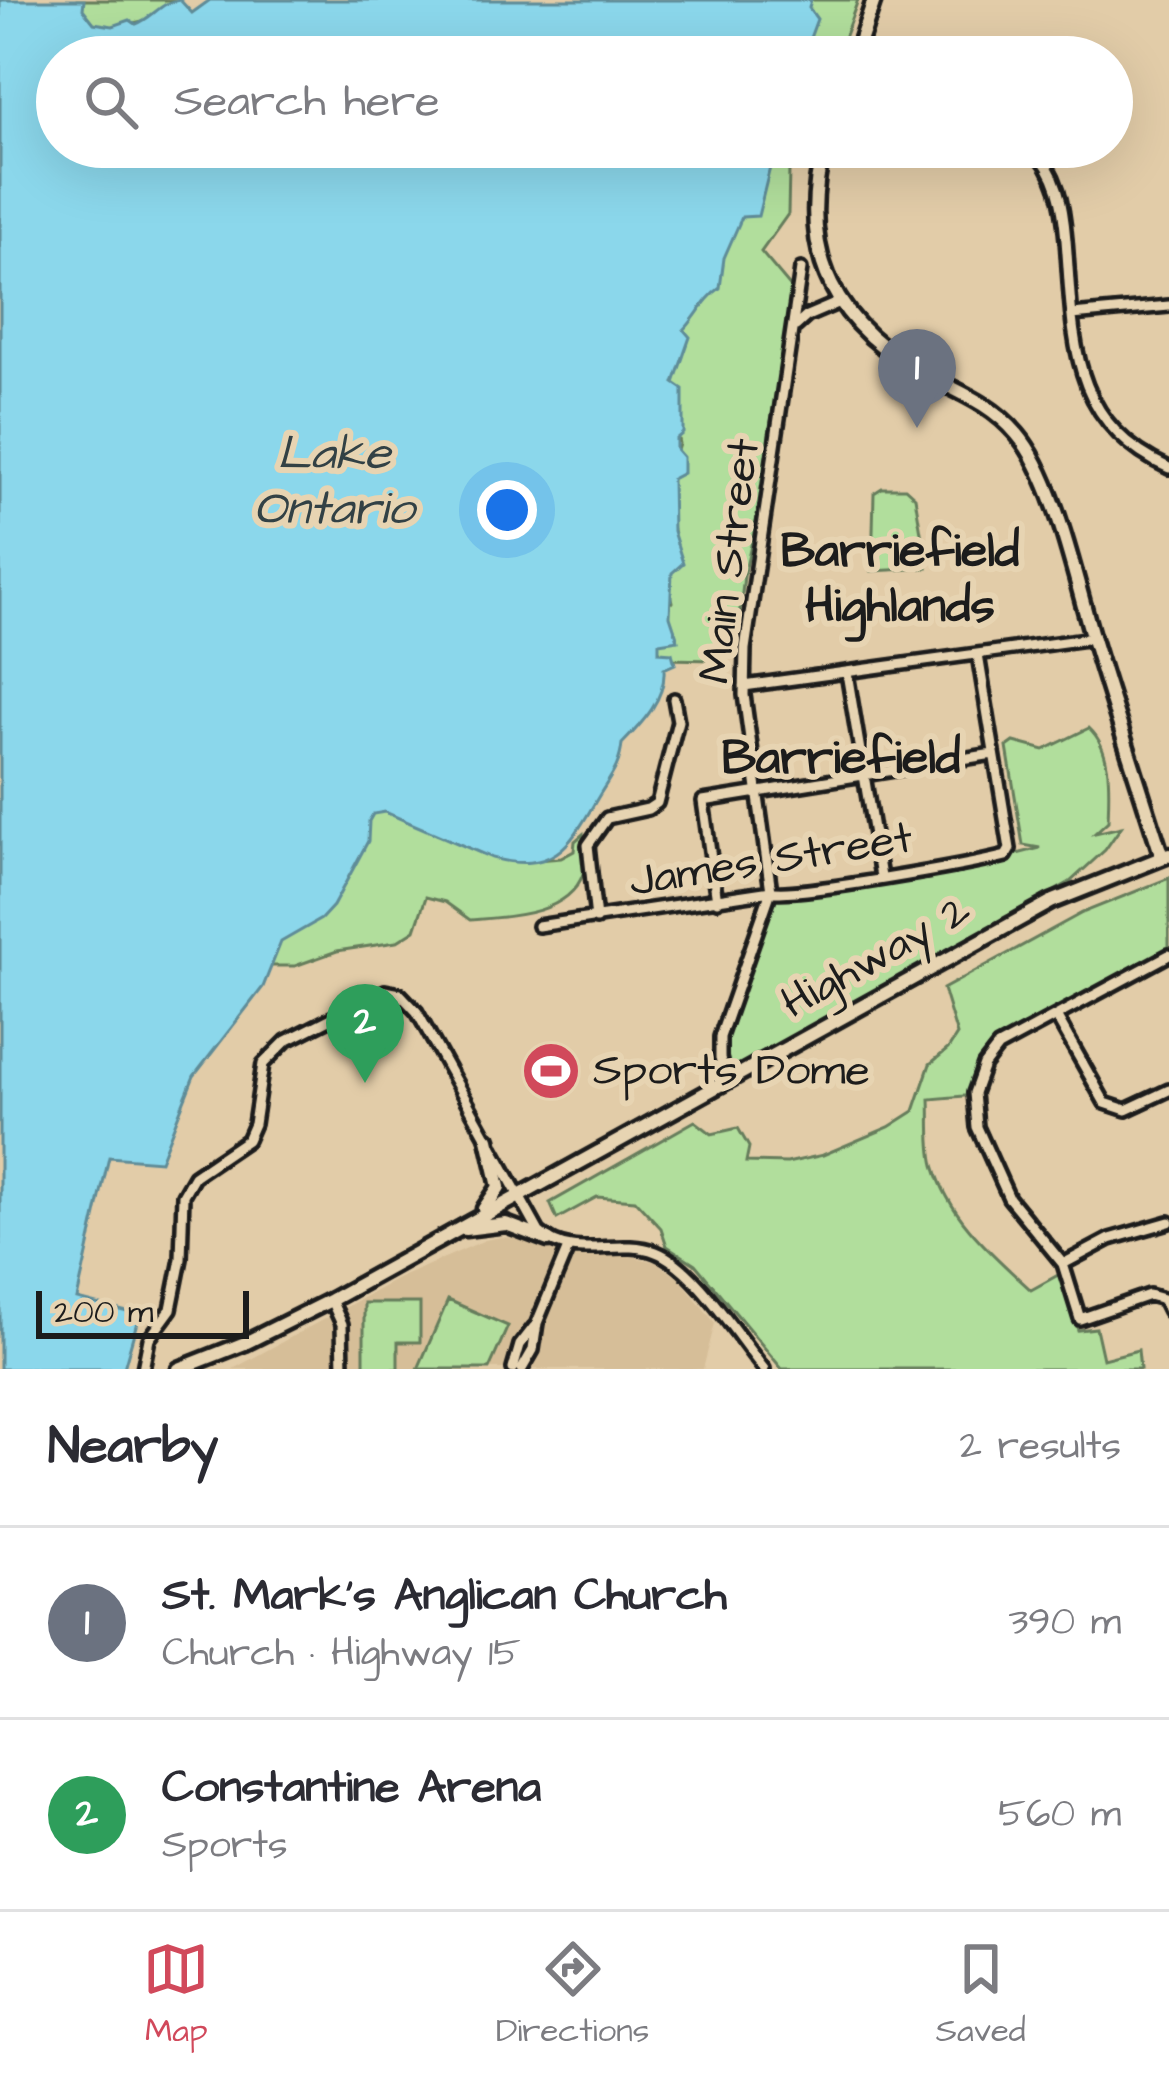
<!DOCTYPE html>
<meta charset="utf-8">
<style>
:root{--surface:#fff;--page:#f7f7f7;--text:#2b2b33;--muted:#7c7c81;--line:#e1e1e2;--accent:#d1495b}
body{margin:0;font-family:"Architects Daughter",sans-serif;background:var(--page);color:var(--text)}
.scale{position:absolute;left:36px;bottom:30px;width:213px;box-sizing:border-box;padding-left:12px;border:6px solid #1c1c1c;border-top:0;font-size:33px;line-height:42px;white-space:nowrap;color:#1c1c1c;-webkit-text-stroke:9px #e7d4b2;paint-order:stroke}
.you{position:absolute;left:507px;top:510px;width:42px;height:42px;margin:-30px;border:9px solid #fff;border-radius:50%;background:#1a73e8;box-shadow:0 0 0 18px #1a73e833}
.badge{display:grid;place-items:center;width:78px;height:78px;border-radius:50%;background:var(--accent);color:#fff;font-size:39px;font-weight:700}
.pin{position:absolute;translate:-50% -99px;filter:drop-shadow(0 3px 6px #0008)}
.pin::after{content:'';position:absolute;top:63px;width:42px;height:36px;background:inherit;clip-path:polygon(0 0,100% 0,50% 100%)}
.list{margin:0;padding:0;list-style:none}
h2{display:flex;justify-content:space-between;align-items:center;height:156px;margin:0;padding:0 48px;font-size:51px}
h2 small{font-size:39px;font-weight:400;color:var(--muted)}
.list li{display:grid;grid-template-columns:78px 1fr auto;gap:36px;align-items:center;box-sizing:border-box;height:192px;padding:0 48px;border-top:3px solid var(--line)}
.list b{display:block;font-size:45px;white-space:nowrap}
.list p{margin:0;font-size:39px;white-space:nowrap;color:var(--muted)}
.list em{font-size:39px;font-style:normal;color:var(--muted)}
.icon{flex:none;width:66px;height:66px;fill:none;stroke:currentColor;stroke-width:2;stroke-linecap:round;stroke-linejoin:round}
.map{position:relative;flex:none;width:1169px;height:1369px;overflow:hidden}
.search{position:absolute;background:var(--surface);box-shadow:0 12px 48px #0002;left:36px;right:36px;top:36px;height:132px;display:flex;align-items:center;gap:30px;box-sizing:border-box;padding:0 42px;border-radius:66px;color:var(--muted);font-size:45px}
.sheet{height:540px;background:var(--surface)}
nav{display:flex;justify-content:space-around;align-items:center;box-sizing:border-box;height:168px;border-top:3px solid var(--line);background:var(--surface);font-size:33px;color:var(--muted)}
nav a{display:grid;justify-items:center;gap:6px}
nav .on{color:var(--accent)}
.map>svg:first-child{display:block}
.built{fill:#d6be98}
.green{fill:#b1de9c;stroke:#667d5c;stroke-width:3}
.water{fill:#8bd7eb;stroke:#5f8c98;stroke-width:3}
.lines{fill:none;stroke-linecap:round;stroke-linejoin:round}
.minor-casing{stroke:#1c1c1c;stroke-width:18}
.major-casing{stroke:#1c1c1c;stroke-width:21}
.minor{stroke:#e7d4b2;stroke-width:9}
.major{stroke:#e7d4b2;stroke-width:12}
.labels{text-anchor:middle;dominant-baseline:central;stroke-width:12;stroke-linejoin:round;paint-order:stroke}
.street-label{font-size:45px;fill:#1c1c1c;stroke:#e7d4b2}
.poi-label{font-size:45px;fill:#1c1c1c;stroke:#e7d4b2;text-anchor:start}
.water-label{font-size:48px;font-style:italic;fill:#324145;stroke:#e7d4b2}
.neighbourhood-label{font-size:48px;font-weight:bold;fill:#1c1c1c;stroke:#e7d4b2}
</style>
<div class="map">
<svg width="1169" height="1369" viewBox="0 0 1169 1369">
<rect width="100%" height="100%" fill="#e2cca8"/>
<filter id="ink" filterUnits="userSpaceOnUse"><feTurbulence type="fractalNoise" baseFrequency=".00833" numOctaves="2"/><feDisplacementMap in="SourceGraphic" scale="24" xChannelSelector="R" yChannelSelector="G"/><feConvolveMatrix kernelMatrix="1 2 1 2 8 2 1 2 1" color-interpolation-filters="sRGB"/></filter>
<g filter="url(#ink)">
<!-- built -->
<path class="built" d="M501 1237 522 1239 555 1252 629 1256 656 1262 681 1280 715 1323 703 1369H233L397 1279 485 1240Z"/>
<!-- green -->
<path class="green" d="M77 0H173L147 20 76 36Z
M801 0H858L837 57H794Z
M763 147H797L789 169 788 214 761 252 793 290 769 434V466L744 576 735 652 715 660 666 659 647 635 672 602 663 563 674 534 663 495 679 444 664 368 684 316Z
M882 488H905L915 497 927 568 872 571 874 493Z
M1089 728C1113 750 1109 791 1108 821L1095 833 1121 827 1105 850 1070 882 726 1081 719 1048 771 891 781 895 1002 858 1040 848 1023 845 1007 747 1014 742 1044 750Z
M381 801 526 861 561 858 574 851 575 841 583 834C583 846 587 863 583 874 568 916 506 917 470 920L445 902 426 897 415 930 396 942 337 951 295 966H264L363 814Z
M1169 878V951L1002 1039 988 1058 975 1095 930 1099C931 1120 929 1145 934 1165 949 1218 992 1254 1031 1290L1060 1274 1078 1330 1096 1328 1103 1359 1138 1350 1140 1369H782L695 1264 667 1246 661 1228 635 1200 597 1197 557 1219 550 1203 695 1121 712 1134 738 1128 749 1147 746 1162 787 1163 823 1155 889 1127 914 1111 930 1064 948 1049 957 1035 943 989 1082 913Z
M448 1300 508 1326 489 1369H418Z
M364 1303H420V1342H398V1369H364Z"/>
<!-- water -->
<path class="water" d="M0 0H84L83 9 94 23 113 26 130 20 136 24C153 18 161 1 180 0L192 13 210 0H811L809 8 817 19 803 57H57V147H775L758 216 742 217 724 258 720 288C704 299 698 315 684 330L690 337 674 383 683 389V433L676 439V449L683 457V473L672 479 673 531 683 563 672 573 670 616 678 640 659 643V652L672 653 675 664 664 669C666 699 642 723 622 744 620 766 611 776 600 794 571 843 557 875 492 858L385 812 373 814 369 821 368 841 333 906 321 919 281 942 263 987 194 1076 160 1161 109 1157 77 1299 139 1315 124 1368 120 1369H0Z"/>
<g class="lines">
<defs>
<path id="minor" d="M1032 147C1058 173 1063 205 1066 240 1074 337 1068 422 1169 468
M1072 315 1169 306
M796 326 807 316 840 302
M847 673 881 877
M744 686 1093 638
M717 901 703 801 993 754
M596 919 588 845 607 818 648 809 657 803 678 721 674 699
M538 926 771 891C789 898 975 864 1006 856L1010 849 978 655
M1169 955 998 1047 984 1065 974 1093 977 1127 1009 1198 1063 1264 1080 1319 1149 1295 1163 1299 1169 1311
M1056 1016 1105 1103 1126 1110 1169 1090
M726 1081 720 1058V1037L771 891 744 695 745 649 801 269
M1063 1264 1110 1239 1169 1222
M331 1300 342 1324 343 1369
M143 1369 149 1339 171 1309 181 1259 183 1195 194 1176 247 1140 254 1124 263 1064 286 1041 385 991 400 994 417 1012 539 1232C574 1263 617 1237 656 1252 695 1267 737 1336 764 1369
M513 1369 520 1345 534 1327
M522 1369 533 1350 537 1323 568 1248"/>
<path id="major" d="M855 57 874 0
M824 147C796 255 835 329 934 379 966 395 993 406 1017 434 1055 478 1076 582 1093 639 1115 712 1139 784 1162 857
M484 1209 499 1187 488 1139
M465 1229 506 1224 548 1240
M179 1369 245 1343 331 1300 1051 902 1169 855"/>
</defs>
<!-- minor casing -->
<use href="#minor" class="minor-casing"/>
<!-- major casing -->
<use href="#major" class="major-casing"/>
<!-- minor -->
<use href="#minor" class="minor"/>
<!-- major -->
<use href="#major" class="major"/>
</g>
</g>
<!-- icons -->
<defs>
<symbol id="stadium-disc" viewBox="-11 -11 22 22"><circle r="9.5" fill="#d1495b" stroke="#e7d4b2"/><path d="M0-5a6.5 5 0 1 0 0 10a6.5 5 0 1 0 0-10ZM-3.5-1.8h7v3.6h-7Z" fill="#fff"/></symbol>
</defs>
<g fill-rule="evenodd">
<use href="#stadium-disc" x="518" y="1038" width="66" height="66"/>
</g>
<g class="labels">
<!-- street labels -->
<g class="street-label">
<text transform="translate(730 561) rotate(-83)">Main Street</text>
<text transform="translate(771 860) rotate(-9)">James Street</text>
<text transform="translate(876 957) rotate(-29)">Highway 2</text>
</g>
<!-- poi labels -->
<g class="poi-label">
<text x="593" y="1071">Sports Dome</text>
</g>
<!-- water labels -->
<g class="water-label">
<text x="334" y="454">Lake<tspan x="334" dy="55">Ontario</tspan></text>
</g>
<!-- neighbourhood labels -->
<g class="neighbourhood-label">
<text x="900" y="552">Barriefield<tspan x="900" dy="55">Highlands</tspan></text>
<text x="841" y="759">Barriefield</text>
</g>
</g>
</svg>
<div class="scale">200 m</div>
<div class="you"></div>
<div class="pin badge" style="left:917px;top:428px;background:#6b7280">1</div>
<div class="pin badge" style="left:365px;top:1083px;background:#2e9e5b">2</div>
<div class="search"><svg class="icon" aria-label="search" viewBox="0 0 24 24"><circle cx="10" cy="10" r="6"/><path d="M15 15l6 6"/></svg>Search here</div>
</div>
<section class="sheet">
<h2>Nearby<small>2 results</small></h2>
<ul class="list">
<li><span class="badge" style="background:#6b7280">1</span><div><b>St. Mark's Anglican Church</b><p>Church · Highway 15</p></div><em>390 m</em></li>
<li><span class="badge" style="background:#2e9e5b">2</span><div><b>Constantine Arena</b><p>Sports</p></div><em>560 m</em></li>
</ul>
</section>
<nav>
<a class="on"><svg class="icon" aria-label="map" viewBox="0 0 24 24"><path d="M3 6l6-2 6 2 6-2v14l-6 2-6-2-6 2zM9 4v14M15 6v14"/></svg>Map</a>
<a><svg class="icon" aria-label="directions" viewBox="0 0 24 24"><path d="M12 3l9 9-9 9-9-9zM9 14v-3h6M13 9l2 2-2 2"/></svg>Directions</a>
<a><svg class="icon" aria-label="saved" viewBox="0 0 24 24"><path d="M7 4h10v16l-5-4-5 4z"/></svg>Saved</a>
</nav>
